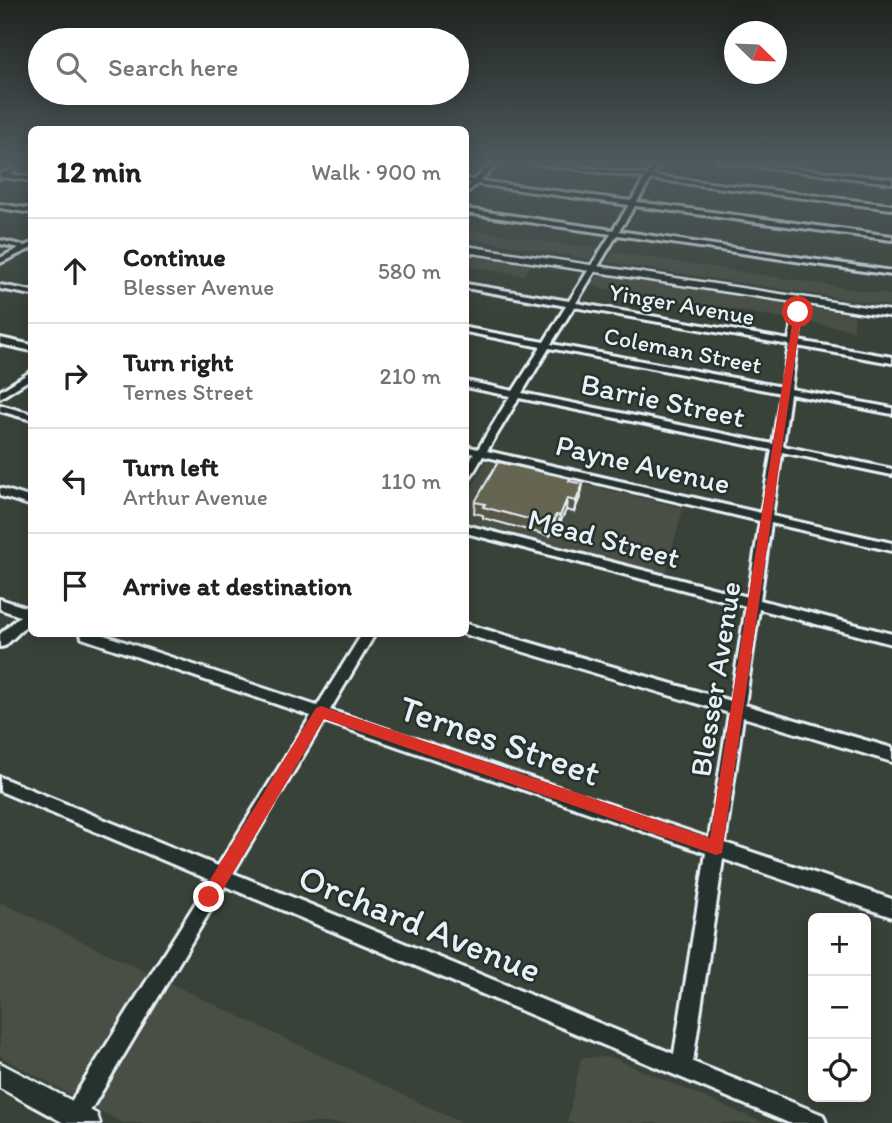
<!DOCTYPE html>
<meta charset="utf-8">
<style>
:root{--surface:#fff;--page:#f6f6f6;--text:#202124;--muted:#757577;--line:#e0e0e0}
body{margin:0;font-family:Itim,sans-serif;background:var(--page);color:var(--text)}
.controls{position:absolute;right:21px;bottom:21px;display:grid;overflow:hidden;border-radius:10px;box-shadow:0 4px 18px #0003}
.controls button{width:63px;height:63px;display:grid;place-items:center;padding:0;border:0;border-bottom:2px solid var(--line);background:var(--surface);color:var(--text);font:35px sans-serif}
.compass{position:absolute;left:724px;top:21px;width:63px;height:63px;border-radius:50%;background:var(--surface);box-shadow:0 4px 18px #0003;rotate:113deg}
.stop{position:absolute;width:21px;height:21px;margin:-16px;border:5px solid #d93025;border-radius:50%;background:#fff}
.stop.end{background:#d93025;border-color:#fff;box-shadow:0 2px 7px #0008}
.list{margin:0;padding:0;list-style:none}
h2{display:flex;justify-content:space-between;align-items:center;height:91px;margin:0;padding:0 28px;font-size:30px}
h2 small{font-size:23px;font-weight:400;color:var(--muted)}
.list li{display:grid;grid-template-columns:46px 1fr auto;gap:21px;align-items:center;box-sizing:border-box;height:105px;padding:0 28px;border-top:2px solid var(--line)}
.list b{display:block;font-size:26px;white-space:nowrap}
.list p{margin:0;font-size:23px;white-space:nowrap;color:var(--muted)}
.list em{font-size:23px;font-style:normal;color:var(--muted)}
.icon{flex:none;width:38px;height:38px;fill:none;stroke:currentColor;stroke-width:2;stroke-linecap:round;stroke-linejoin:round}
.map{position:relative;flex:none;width:892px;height:1123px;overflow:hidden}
.search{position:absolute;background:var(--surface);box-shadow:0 4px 18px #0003;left:28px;top:28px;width:441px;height:77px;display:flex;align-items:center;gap:18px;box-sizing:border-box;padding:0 24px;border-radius:38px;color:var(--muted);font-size:26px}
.panel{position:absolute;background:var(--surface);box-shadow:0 4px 18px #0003;left:28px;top:126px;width:441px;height:511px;border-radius:10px}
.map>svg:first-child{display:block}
.built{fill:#494f44}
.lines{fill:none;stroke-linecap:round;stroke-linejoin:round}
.minor-casing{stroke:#e8f1f8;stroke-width:6}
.tertiary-casing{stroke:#e8f1f8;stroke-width:5}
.secondary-casing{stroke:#e8f1f8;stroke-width:5}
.minor{fill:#26332d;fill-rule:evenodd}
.tertiary{fill:#26332d;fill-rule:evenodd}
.secondary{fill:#26332d;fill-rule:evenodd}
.wall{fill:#585746;stroke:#e8f1f8;stroke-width:2}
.shaded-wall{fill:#474739;stroke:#e8f1f8;stroke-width:2}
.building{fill:#666551;stroke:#e8f1f8;stroke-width:2}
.route{fill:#d93025}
.labels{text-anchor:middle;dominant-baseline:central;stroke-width:5;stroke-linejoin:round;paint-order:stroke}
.far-street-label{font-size:24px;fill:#e8f1f8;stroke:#26332d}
.street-label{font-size:30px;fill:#e8f1f8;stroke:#26332d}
.near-street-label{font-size:37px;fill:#e8f1f8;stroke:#26332d}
</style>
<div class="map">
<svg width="892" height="1123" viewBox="0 0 892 1123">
<rect width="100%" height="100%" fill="#394238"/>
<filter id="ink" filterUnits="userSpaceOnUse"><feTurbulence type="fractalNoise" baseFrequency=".0143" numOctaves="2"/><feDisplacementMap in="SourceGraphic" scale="14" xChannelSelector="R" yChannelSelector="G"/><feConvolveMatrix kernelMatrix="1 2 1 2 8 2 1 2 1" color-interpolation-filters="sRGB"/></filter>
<g filter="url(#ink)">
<!-- built -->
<path class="built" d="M466 229 568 245 596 248 590 259 466 238Z
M613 252 892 295V306L607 262Z
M466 253 505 259 532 263 524 275 466 266Z
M598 274 791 305 789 319 591 286Z
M808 308 854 315V330L806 322Z
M486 461 683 508 666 573 466 522V498Z
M0 902 462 1123H123L0 1056Z
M611 1057 745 1115 764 1123H567L581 1058Z"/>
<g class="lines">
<defs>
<path id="minor" d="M495 161H501L480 181 631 201 645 178 516 161H530L647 175 656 161H662L653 176 892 205V209L651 179 637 202 892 236V240L635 206 619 231 892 271V275L617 235 576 303 789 340 796 299 800 297 804 299 798 341 892 357V363L797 346 791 389 892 408V414L790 394 783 446 892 469V475L782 452 772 516 892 543V551L771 523 760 600 892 634V644L759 609 745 705 892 748V762L743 717 725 843 892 899V917L723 859 693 1062 823 1115 826 1123H789L225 886 83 1123H67L64 1116 67 1108 210 880 0 791V777L218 866 311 716 82 638 81 634H101L317 706 362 634H375L330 710 709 838 729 713 464 634 466 624 731 701 746 606 466 533V525L748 597 760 521 483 456 470 478 466 479V468L474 454 466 452V446L478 449 510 396 466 387V381L513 391 541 347 466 332V328L544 342 566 306 466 288V284L569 301 611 234 466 213V209L613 230 629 205 477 184 466 193V188L471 183H466V179L474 180ZM574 307 789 345 782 387 551 344ZM549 348 781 393 773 444 522 393ZM519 398 772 450 761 513 487 451ZM324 721 706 853 674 1054 233 873Z
M716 161H730L892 179V183Z
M13 169 15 172 0 178V174Z
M0 204 32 209V213L0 208Z
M0 240 25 246 32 243V248L0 263V258L19 248 0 244Z
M0 285 32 291V295L0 289Z
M0 338 32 345V351L0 344Z
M32 371V378L0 398V391Z
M0 405 32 414V420L0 411Z
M0 488 32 498V506L0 496Z
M0 599 28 608 32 607V620L5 646 0 647V634L20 616 0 609Z"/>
<path id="tertiary" d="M0 1063 97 1114 100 1123H64L0 1088Z"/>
<path id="secondary" d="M0 173 32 177V181L0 177Z
M466 246 892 311V317L466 252Z"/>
</defs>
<!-- minor casing -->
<use href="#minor" class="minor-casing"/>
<!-- tertiary casing -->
<use href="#tertiary" class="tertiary-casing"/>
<!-- secondary casing -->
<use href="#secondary" class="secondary-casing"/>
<!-- minor -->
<use href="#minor" class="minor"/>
<!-- tertiary -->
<use href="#tertiary" class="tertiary"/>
<!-- secondary -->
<use href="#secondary" class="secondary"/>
</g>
<!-- wall -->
<path class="wall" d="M570 478V481L581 495 574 512 566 510 558 527 554 526 550 536 483 518V515L474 513 475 502Z"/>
<!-- shaded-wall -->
<path class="shaded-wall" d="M583 484 581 495 574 512 576 501Z
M567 499 566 510 558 527 560 516Z
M556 515 554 526 550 536 551 525Z"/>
<!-- building -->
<path class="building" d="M498 462 570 478 569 481 583 484 576 501 567 499 560 516 556 515 551 525 483 507 485 504 475 502Z"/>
</g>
<!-- sky -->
<linearGradient id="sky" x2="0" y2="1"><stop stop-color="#1f241f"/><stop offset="0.51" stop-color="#4e5a5e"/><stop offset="1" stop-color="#4e5a5e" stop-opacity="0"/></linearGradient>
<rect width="892" height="318" fill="url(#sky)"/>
<!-- route -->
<path class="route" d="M798 309 802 312 722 853 716 855 324 719 215 903 209 905 203 903 201 897 203 891 316 708 321 706 710 838 794 312Z"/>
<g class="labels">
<!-- far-street labels -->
<g class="far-street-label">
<text transform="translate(682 304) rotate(10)">Yinger Avenue</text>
<text transform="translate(683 350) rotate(11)">Coleman Street</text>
</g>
<!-- street labels -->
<g class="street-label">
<text transform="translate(663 400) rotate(12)">Barrie Street</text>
<text transform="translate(643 464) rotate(13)">Payne Avenue</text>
<text transform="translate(604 538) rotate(15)">Mead Street</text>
<text transform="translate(715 679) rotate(-81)">Blesser Avenue</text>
</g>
<!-- near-street labels -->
<g class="near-street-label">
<text transform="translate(500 740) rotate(19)">Ternes Street</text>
<text transform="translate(420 923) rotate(22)">Orchard Avenue</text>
</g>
</g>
</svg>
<div class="controls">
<button>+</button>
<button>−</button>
<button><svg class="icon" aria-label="locate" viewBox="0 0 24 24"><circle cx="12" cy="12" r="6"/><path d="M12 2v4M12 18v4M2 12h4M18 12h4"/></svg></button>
</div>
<svg class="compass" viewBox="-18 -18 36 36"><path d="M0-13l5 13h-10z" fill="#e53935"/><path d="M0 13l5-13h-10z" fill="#757577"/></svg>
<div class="stop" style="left:798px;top:312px"></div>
<div class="stop end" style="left:209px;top:897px"></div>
<div class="search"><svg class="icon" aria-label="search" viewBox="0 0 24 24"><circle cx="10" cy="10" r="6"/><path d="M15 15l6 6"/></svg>Search here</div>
<section class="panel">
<h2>12 min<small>Walk · 900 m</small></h2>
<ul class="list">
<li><svg class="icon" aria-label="ahead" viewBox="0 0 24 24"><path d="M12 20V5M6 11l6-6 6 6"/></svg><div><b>Continue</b><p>Blesser Avenue</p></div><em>580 m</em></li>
<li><svg class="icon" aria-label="right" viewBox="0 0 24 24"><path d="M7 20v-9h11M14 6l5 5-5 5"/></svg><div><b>Turn right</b><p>Ternes Street</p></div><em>210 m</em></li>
<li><svg class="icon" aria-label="left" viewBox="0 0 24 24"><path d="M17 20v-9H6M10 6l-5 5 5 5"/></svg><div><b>Turn left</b><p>Arthur Avenue</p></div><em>110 m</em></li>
<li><svg class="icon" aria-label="arrive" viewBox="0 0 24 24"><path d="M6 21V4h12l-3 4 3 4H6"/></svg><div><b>Arrive at destination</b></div></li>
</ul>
</section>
</div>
